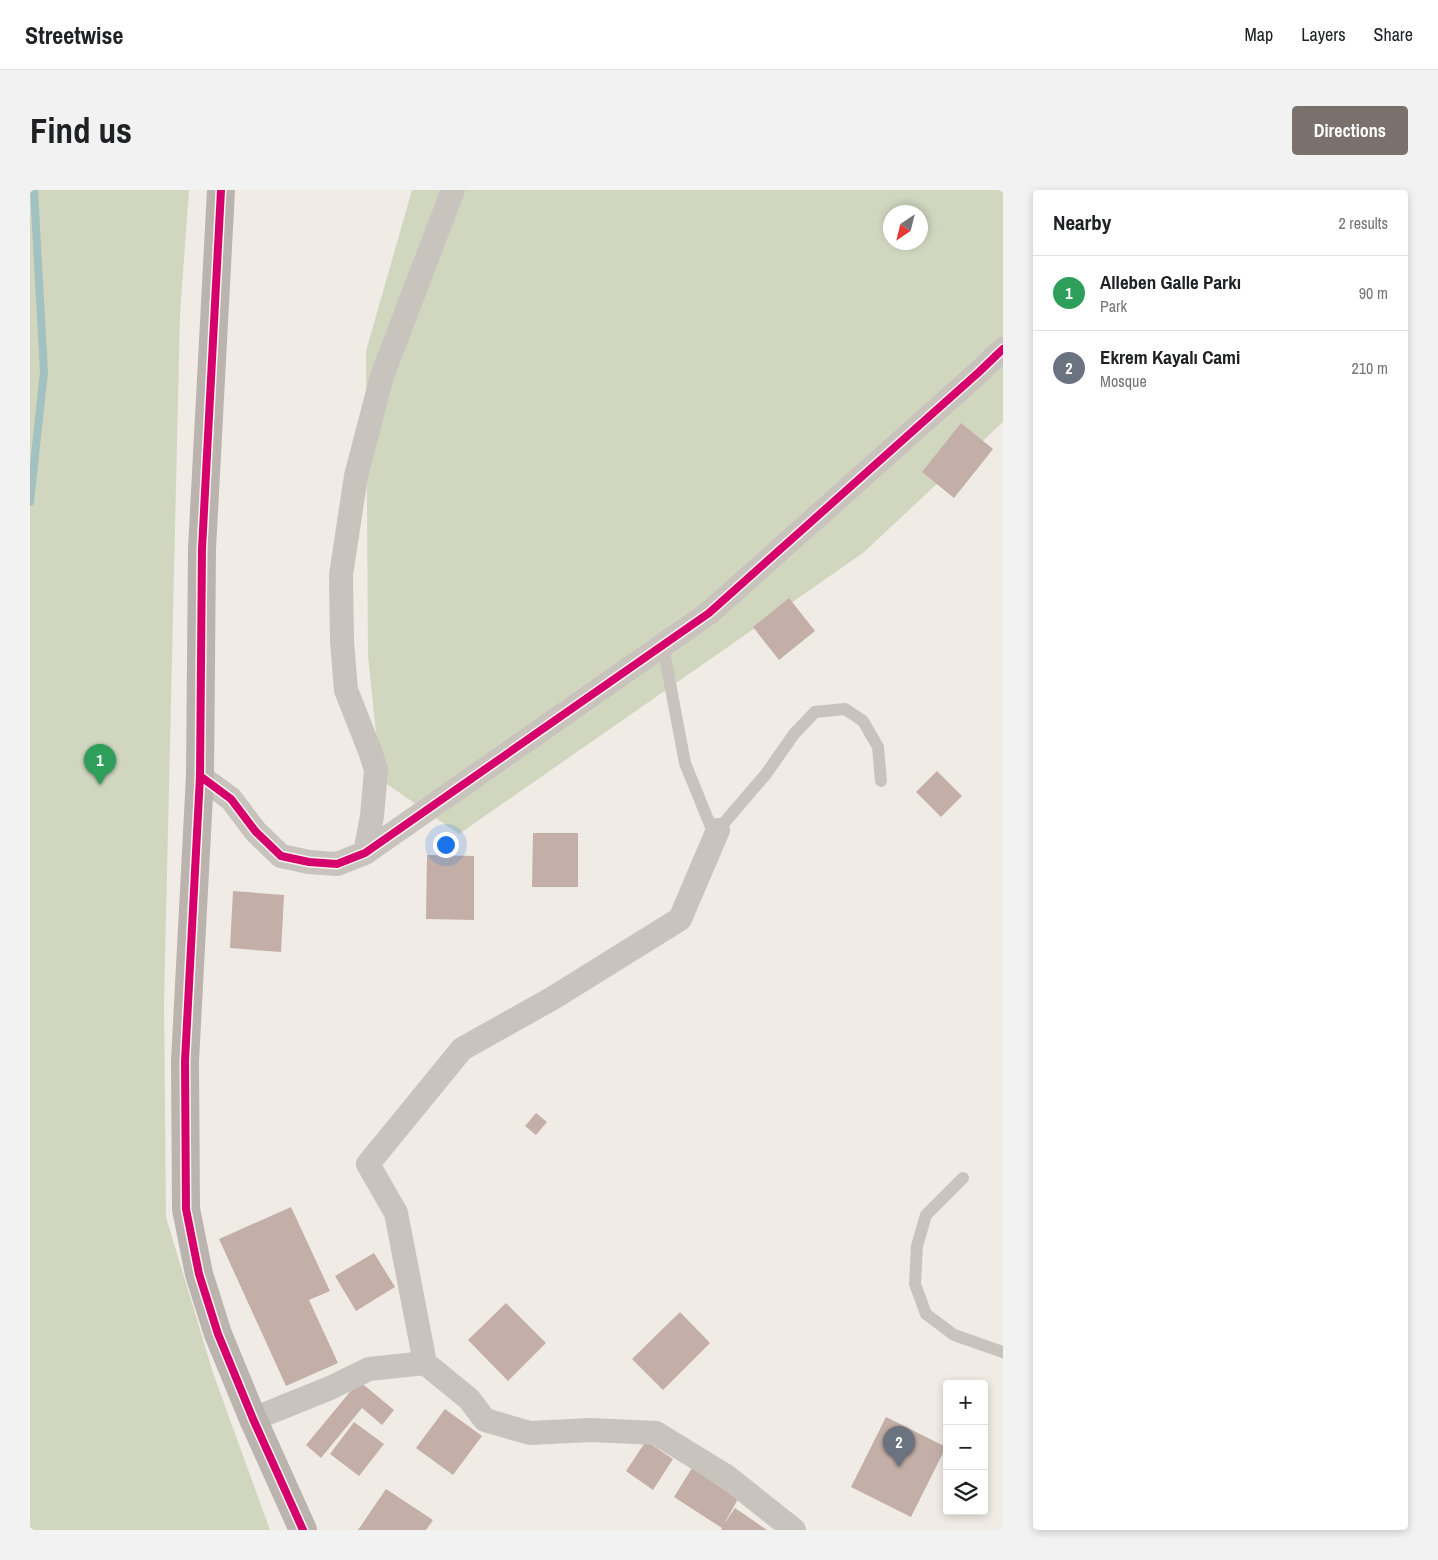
<!DOCTYPE html>
<meta charset="utf-8">
<style>
:root{--surface:#fff;--page:#f2f2f2;--text:#202124;--muted:#757577;--line:#e0e0e0;--accent:#7a716c}
body{margin:0;font-family:"Archivo Narrow",sans-serif;background:var(--page);color:var(--text)}
.controls{position:absolute;right:15px;bottom:15px;display:grid;overflow:hidden;border-radius:5px;box-shadow:0 2px 8px #0003}
.controls button{width:45px;height:45px;display:grid;place-items:center;padding:0;border:0;border-bottom:1px solid var(--line);background:var(--surface);color:var(--text);font:25px sans-serif}
.compass{position:absolute;left:853px;top:15px;width:45px;height:45px;border-radius:50%;background:var(--surface);box-shadow:0 2px 8px #0003;rotate:215deg}
.you{position:absolute;left:415px;top:654px;width:18px;height:18px;margin:-12px;border:4px solid #fff;border-radius:50%;background:#1a73e8;box-shadow:0 0 0 8px #1a73e833}
.badge{display:grid;place-items:center;width:32px;height:32px;border-radius:50%;background:var(--accent);color:#fff;font-size:16px;font-weight:700}
.pin{position:absolute;translate:-50% -41px;filter:drop-shadow(0 1px 2px #0008)}
.pin::after{content:'';position:absolute;top:26px;width:18px;height:15px;background:inherit;clip-path:polygon(0 0,100% 0,50% 100%)}
.list{margin:0;padding:0;list-style:none}
h2{display:flex;justify-content:space-between;align-items:center;height:65px;margin:0;padding:0 20px;font-size:21px}
h2 small{font-size:16px;font-weight:400;color:var(--muted)}
.list li{display:grid;grid-template-columns:32px 1fr auto;gap:15px;align-items:center;box-sizing:border-box;height:75px;padding:0 20px;border-top:1px solid var(--line)}
.list b{display:block;font-size:19px;white-space:nowrap}
.list p{margin:0;font-size:16px;white-space:nowrap;color:var(--muted)}
.list em{font-size:16px;font-style:normal;color:var(--muted)}
.icon{flex:none;width:28px;height:28px;fill:none;stroke:currentColor;stroke-width:2;stroke-linecap:round;stroke-linejoin:round}
.map{position:relative;flex:none;width:973px;height:1340px;overflow:hidden;border-radius:5px}
header{display:flex;align-items:center;gap:30px;box-sizing:border-box;height:70px;padding:0 25px;background:var(--surface);border-bottom:1px solid var(--line)}
header strong{font-size:24px}
nav{display:flex;gap:28px;margin-inline-start:auto;font-size:18px}
.intro{display:flex;align-items:center;justify-content:space-between;box-sizing:border-box;height:120px;padding:0 30px}
h1{margin:0;font-size:35px}
.button{padding:12px 22px;border-radius:5px;background:var(--accent);color:#fff;font-size:18px;font-weight:700}
main{display:flex;gap:30px;padding:0 30px}
aside{flex:1;background:var(--surface);border-radius:5px;box-shadow:0 2px 8px #0003}
.map>svg:first-child{display:block}
.green{fill:#d1d6bf;fill-rule:evenodd}
.lines{fill:none;stroke-linecap:round;stroke-linejoin:round}
.stream{stroke:#a1c2c1;stroke-width:8}
.building{fill:#c3afa7}
.lane{stroke:#c9c3be;stroke-width:12}
.street{stroke:#c9c3be;stroke-width:24}
.secondary{stroke:#bab3ae;stroke-width:28}
.cycleway-casing{stroke:#fbf5ee;stroke-width:11}
.cycleway{stroke:#d6006c;stroke-width:8}
</style>
<header>
<strong>Streetwise</strong>
<nav><a>Map</a><a>Layers</a><a>Share</a></nav>
</header>
<div class="intro"><h1>Find us</h1><a class="button">Directions</a></div>
<main>
<div class="map">
<svg width="973" height="1340" viewBox="0 0 973 1340">
<rect width="100%" height="100%" fill="#f0ebe5"/>
<!-- green -->
<path class="green" d="M0 0H159L150 124 134 812 136 1027 183 1183 240 1340H0Z
M382 0H973V232L833 363 429 644 351 590 338 466 336 161ZM861 22H891V52H861Z"/>
<g class="lines">
<!-- stream -->
<path class="stream" d="M0 312 14 182 4 0"/>
</g>
<!-- building -->
<path class="building" d="M931 233 963 259 924 308 892 282Z
M759 408 785 441 749 470 723 437Z
M907 581 932 606 911 627 886 602Z
M503 643H548V697H502Z
M397 665 444 666V730L396 729Z
M203 701 254 705 251 762 200 758Z
M506 923 517 932 506 945 495 936Z
M261 1017 300 1101 279 1110 308 1173 256 1196 189 1049Z
M344 1063 365 1097 326 1121 305 1086Z
M476 1113 516 1153 478 1191 438 1150Z
M650 1122 680 1153 633 1200 602 1169Z
M329 1191 364 1220 352 1235 332 1218 291 1268 276 1255Z
M415 1219 452 1246 423 1285 386 1258Z
M856 1227 916 1257 881 1327 821 1297Z
M324 1232 354 1254 329 1286 300 1264Z
M616 1251 643 1269 623 1300 596 1281Z
M662 1278 708 1309 694 1334 705 1318 737 1340H691L692 1338 644 1307Z
M356 1299 403 1330 396 1340H328Z"/>
<g class="lines">
<!-- lane -->
<path class="lane" d="M633 456 655 573 685 647
M688 640 736 584 764 544 785 522 815 519 833 531 848 557 851 591
M933 988 896 1025 887 1056 885 1094 896 1124 924 1145 973 1162"/>
<!-- street -->
<path class="street" d="M170 586 201 609 226 642 251 666 279 672 307 674 335 663 679 423 949 182 973 159
M335 663 342 626 346 580 340 561 316 500 312 451 311 385 326 286 352 186 423 0
M395 1173 366 1023 338 974 432 859 523 808 650 729 688 640
M223 1229 300 1198 339 1179 395 1173 439 1209 455 1230 500 1243 561 1240 626 1243 696 1286 764 1340"/>
<!-- secondary -->
<path class="secondary" d="M191 0 172 359 170 586 155 871 156 1019 169 1084 188 1144 223 1229 273 1340"/>
<defs>
<path id="cycleway" d="M191 0 172 359 170 586 155 871 156 1019 169 1084 188 1144 223 1229 273 1340
M170 586 201 609 226 642 251 666 279 672 307 674 335 663 679 423 949 182 973 159"/>
</defs>
<!-- cycleway casing -->
<use href="#cycleway" class="cycleway-casing"/>
<!-- cycleway -->
<use href="#cycleway" class="cycleway"/>
</g>
</svg>
<div class="controls">
<button>+</button>
<button>−</button>
<button><svg class="icon" aria-label="layers" viewBox="0 0 24 24"><path d="M12 4l9 5-9 5-9-5zM3 14l9 5 9-5"/></svg></button>
</div>
<svg class="compass" viewBox="-18 -18 36 36"><path d="M0-13l5 13h-10z" fill="#e53935"/><path d="M0 13l5-13h-10z" fill="#757577"/></svg>
<div class="you"></div>
<div class="pin badge" style="left:70px;top:595px;background:#2e9e5b">1</div>
<div class="pin badge" style="left:869px;top:1277px;background:#6b7280">2</div>
</div>
<aside>
<h2>Nearby<small>2 results</small></h2>
<ul class="list">
<li><span class="badge" style="background:#2e9e5b">1</span><div><b>Alleben Galle Parkı</b><p>Park</p></div><em>90 m</em></li>
<li><span class="badge" style="background:#6b7280">2</span><div><b>Ekrem Kayalı Cami</b><p>Mosque</p></div><em>210 m</em></li>
</ul>
</aside>
</main>
